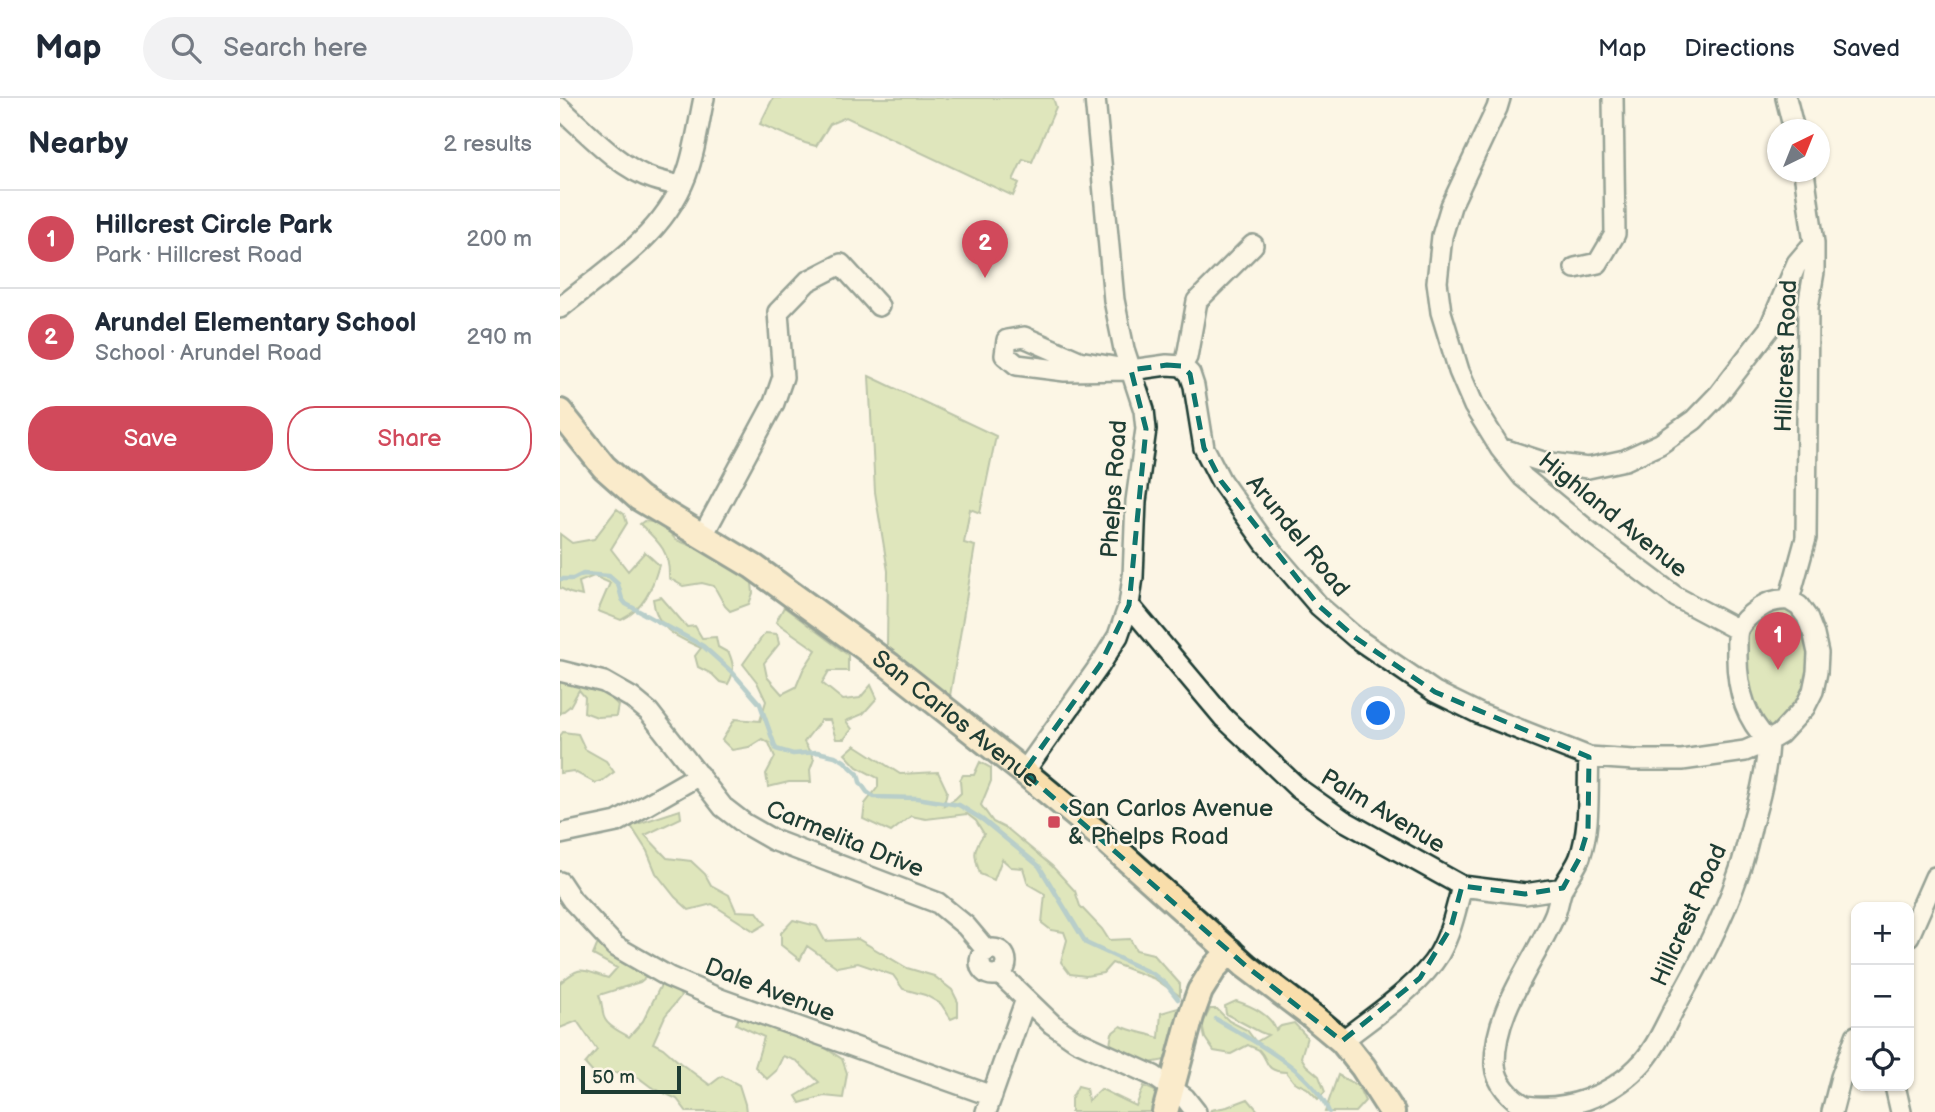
<!DOCTYPE html>
<meta charset="utf-8">
<style>
:root{--surface:#fff;--page:#f2f2f3;--text:#1f2937;--muted:#747a83;--line:#e0e1e3;--accent:#d1495b}
body{margin:0;font-family:"Balsamiq Sans",sans-serif;background:var(--page);color:var(--text)}
.controls{position:absolute;right:21px;bottom:21px;display:grid;overflow:hidden;border-radius:14px;box-shadow:0 2px 5px #0004}
.controls button{width:63px;height:63px;display:grid;place-items:center;padding:0;border:0;border-bottom:2px solid var(--line);background:var(--surface);color:var(--text);font:35px sans-serif}
.compass{position:absolute;left:1207px;top:21px;width:63px;height:63px;border-radius:50%;background:var(--surface);box-shadow:0 2px 5px #0004;rotate:43deg}
.scale{position:absolute;left:21px;bottom:18px;width:100px;box-sizing:border-box;padding-left:7px;border:4px solid #1f3d34;border-top:0;font-size:19px;line-height:24px;white-space:nowrap;color:#1f3d34;-webkit-text-stroke:5px #fcf5e5;paint-order:stroke}
.you{position:absolute;left:819px;top:616px;width:24px;height:24px;margin:-18px;border:5px solid #fff;border-radius:50%;background:#1a73e8;box-shadow:0 0 0 10px #1a73e833}
.badge{display:grid;place-items:center;width:46px;height:46px;border-radius:50%;background:var(--accent);color:#fff;font-size:23px;font-weight:700}
.pin{position:absolute;translate:-50% -58px;filter:drop-shadow(0 2px 4px #0008)}
.pin::after{content:'';position:absolute;top:37px;width:24px;height:21px;background:inherit;clip-path:polygon(0 0,100% 0,50% 100%)}
.list{margin:0;padding:0;list-style:none}
h2{display:flex;justify-content:space-between;align-items:center;height:91px;margin:0;padding:0 28px;font-size:30px}
h2 small{font-size:23px;font-weight:400;color:var(--muted)}
.list li{display:grid;grid-template-columns:46px 1fr auto;gap:21px;align-items:center;box-sizing:border-box;height:98px;padding:0 28px;border-top:2px solid var(--line)}
.list b{display:block;font-size:26px;white-space:nowrap}
.list p{margin:0;font-size:23px;white-space:nowrap;color:var(--muted)}
.list em{font-size:23px;font-style:normal;color:var(--muted)}
.actions{display:flex;gap:14px;padding:21px 28px}
.actions a{flex:1;padding:16px 0;border:2px solid var(--accent);border-radius:28px;text-align:center;font-size:24px;color:var(--accent)}
.actions .main{background:var(--accent);color:#fff}
.icon{flex:none;width:38px;height:38px;fill:none;stroke:currentColor;stroke-width:2;stroke-linecap:round;stroke-linejoin:round}
.map{position:relative;flex:none;width:1375px;height:1014px;overflow:hidden}
header{display:flex;align-items:center;gap:42px;box-sizing:border-box;height:98px;padding:0 35px;background:var(--surface);border-bottom:2px solid var(--line)}
header strong{font-size:33px}
nav{display:flex;gap:38px;margin-inline-start:auto;font-size:24px}
.search{width:490px;height:63px;background:var(--page);display:flex;align-items:center;gap:18px;box-sizing:border-box;padding:0 24px;border-radius:38px;color:var(--muted);font-size:26px}
main{display:flex}
aside{flex:1;background:var(--surface)}
.map>svg:first-child{display:block}
.green{fill:#bdd389;stroke:#6e885e;stroke-width:2}
.lines{fill:none;stroke-linecap:round;stroke-linejoin:round}
.stream{stroke:#669da8;stroke-width:4.5}
.minor-casing{stroke:#1f3d34;stroke-width:24}
.major-casing{stroke:#1f3d34;stroke-width:30}
.minor{stroke:#fcf5e5;stroke-width:19}
.major{stroke:#f9deab;stroke-width:24}
.marked{fill:none;stroke:#0f766e;stroke-width:5;stroke-dasharray:14 9;stroke-linejoin:round}
.poi-dot{fill:#d1495b;stroke:#fcf5e5;stroke-width:2.5}
.labels{text-anchor:middle;dominant-baseline:central;stroke-width:5;stroke-linejoin:round;paint-order:stroke}
.street-label{font-size:24px;fill:#1f3d34;stroke:#fcf5e5}
.poi-label{font-size:24px;fill:#1f3d34;stroke:#fcf5e5;text-anchor:start}
</style>
<header>
<strong>Map</strong>
<div class="search"><svg class="icon" aria-label="search" viewBox="0 0 24 24"><circle cx="10" cy="10" r="6"/><path d="M15 15l6 6"/></svg>Search here</div>
<nav><a>Map</a><a>Directions</a><a>Saved</a></nav>
</header>
<main>
<aside>
<h2>Nearby<small>2 results</small></h2>
<ul class="list">
<li><span class="badge">1</span><div><b>Hillcrest Circle Park</b><p>Park · Hillcrest Road</p></div><em>200 m</em></li>
<li><span class="badge">2</span><div><b>Arundel Elementary School</b><p>School · Arundel Road</p></div><em>290 m</em></li>
</ul>
<div class="actions"><a class="main">Save</a><a>Share</a></div>
</aside>
<div class="map">
<svg width="1375" height="1014" viewBox="0 0 1375 1014">
<rect width="100%" height="100%" fill="#fcf5e5"/>
<filter id="ink" filterUnits="userSpaceOnUse"><feTurbulence type="fractalNoise" baseFrequency=".0143" numOctaves="2"/><feDisplacementMap in="SourceGraphic" scale="14" xChannelSelector="R" yChannelSelector="G"/><feConvolveMatrix kernelMatrix="1 2 1 2 8 2 1 2 1" color-interpolation-filters="sRGB"/></filter>
<g filter="url(#ink)">
<!-- green -->
<path class="green" d="M213 0H493L496 9 472 64 463 61 453 82 459 85 453 98 286 19 270 26 256 48 245 45 200 26Z
M309 278 436 338 420 415 410 411 404 445 415 448 390 598 327 548 328 473 315 394Z
M57 411 64 416 67 425 51 451 68 473 85 454 99 467C92 491 84 511 61 522L38 513 50 485 34 478 19 484 22 498 10 495 0 490V436L12 445 34 441Z
M84 423 101 425 116 442 153 456 192 485 193 495 189 506 170 513 165 508 154 488 142 485 123 488 109 480C110 453 99 444 80 426Z
M101 499 127 529 135 528 142 540 156 539 158 549 169 555C174 567 175 574 168 586L160 584 152 576 138 569 135 558 141 550C116 539 96 531 93 501Z
M224 509 288 557V573H269L262 585 283 602 300 600 311 587 317 600 303 616 286 623 292 631 284 641H276L270 622H261L244 644 254 661 250 672 251 684H229L208 689 206 676 215 659 209 645 202 641 189 649 172 652 162 642 175 621 200 623 206 603 197 584 183 566 205 535 217 536 219 546 204 565 207 579 222 596 236 589 243 572 256 552 216 524Z
M1217 509C1260 518 1250 561 1248 594L1208 635 1191 599 1185 580 1184 547 1188 534 1194 522Z
M0 577 42 591 58 607 56 618 37 619 24 614 25 599 19 592 10 608 0 616Z
M3 634 18 636 25 651 46 663 54 674 42 683 35 685 13 673 0 675V638Z
M295 647 340 676 378 674 387 693 384 707 395 701 401 695 400 682 403 677H414L420 664 431 670V683L421 707 433 724 449 732 492 768 515 793 520 808 542 831 549 842 570 841 576 852 593 856 620 886V898L595 881 552 865 543 875 526 878 510 876 501 864 507 842 504 834 491 832 482 825 485 796 468 786 463 770 451 769 442 761 434 782 420 776C414 758 412 752 424 736L416 723 407 716 366 721 351 718 331 734 303 721 305 706 318 689V680L297 669 285 656Z
M120 712 121 720 85 737 107 760 131 763 145 776 151 787 169 797 176 813 197 814 206 826 194 833 152 806 129 812 115 799 96 775 87 753 71 728Z
M233 822 257 828 265 843 298 841 347 870 374 878 392 892 398 904V918L391 921 381 906 365 897 343 891 333 877 298 865 277 869 247 848 240 862 221 847V835Z
M50 842 91 875 80 884 39 897C42 904 42 908 43 915 44 927 59 933 69 939L83 923 102 885 113 888 121 898 105 918 93 945 103 950 120 965 150 987 162 978 179 987 185 1006 186 1014H127L117 1001 91 989 79 980 61 974 34 976 25 966 37 952 17 923 0 930V885C22 866 21 872 48 880L57 870 33 857 38 845Z
M676 903C692 908 710 916 716 932L721 928 734 925 747 939 741 959 746 967 759 978 765 994 758 1001 747 990 734 984 726 974C703 973 710 963 699 952 696 950 691 949 688 947L671 956 654 953 645 940 642 927 650 911H657L669 923 687 932 696 944 708 937 700 934 666 916 665 908Z
M618 910 625 916 613 965 605 962 584 966 557 957 550 947 552 935 561 928C573 934 586 935 599 940L601 915Z
M179 919 250 940 282 961 287 975 283 1000 264 998 240 1005 236 998 259 984 237 963 223 958 216 973 207 981 195 969 204 939 176 926Z
M778 977 798 988 805 1003 795 1014H765Z
M518 988 526 990 528 1003 541 991 576 1008 584 988 623 1006 630 1014H511V1001Z
M688 1001 699 1014H650L651 1012 667 1009Z"/>
<g class="lines">
<!-- stream -->
<path class="stream" d="M0 481H13L23 476 49 478 58 486 62 501 66 506 143 548 173 575 200 606 216 651 233 656 257 654 275 658 284 663 298 676 300 684 307 694 314 699 357 700 399 707 423 722 479 768 526 845 593 876 607 887 618 901
M656 921C694 944 751 971 769 1014"/>
<defs>
<path id="minor" d="M940 0 937 10 891 108 882 138 877 184 881 214 899 273 914 308 940 350 963 379 1031 435 1116 499 1178 532
M1226 0 1234 32
M0 10C27 34 59 70 94 81 103 84 112 86 121 88
M1015 170 1038 165 1055 136 1053 0
M0 210C50 169 109 134 129 69 136 47 139 23 144 0
M622 268 627 259 637 203 693 147
M571 272 519 263 464 239 447 242 445 257 457 267 505 273 571 272 607 267 622 268 630 276 634 288 644 350 661 383 705 445 759 508 796 540 875 594 920 616 1029 659 1074 662H1122L1185 653 1208 643 1220 636 1245 609 1253 593 1257 574 1258 555 1254 537 1247 519 1239 508 1229 502
M940 350 983 364 1028 370 1065 362 1100 346 1134 322 1159 296 1209 231 1237 165 1254 145
M142 439 214 305 223 279 218 214 248 183 281 166 319 208
M1229 502 1246 440 1248 209 1254 174V145L1244 74
M569 507 663 619 739 691 783 722 902 788 965 796 1003 790
M0 573 44 584 72 600 89 614 163 709 185 726 213 742 378 805 406 828 427 853
M1208 643C1184 619 1176 586 1177 552 1177 545 1176 536 1179 530 1183 522 1191 516 1198 511 1207 504 1218 501 1229 502
M1029 659C1027 692 1031 727 1020 759 1016 770 1007 780 1002 791 999 799 998 808 995 816 974 866 934 911 935 967 936 984 951 1001 966 1008 1006 1014 1050 998 1078 969 1094 954 1104 930 1114 911 1138 868 1162 824 1178 777 1184 761 1188 743 1192 726 1200 699 1207 672 1208 643
M464 674 540 567 558 538 569 507 573 479 576 403 586 331 584 312 564 251 554 202 535 0
M0 736 57 724 139 677
M0 784 12 802 55 848 109 879 160 901 432 998
M1349 838 1375 779
M420 864a13 13 0 1 1 26 0a13 13 0 1 1-26 0Z
M440 876 492 926 515 942 594 978 625 1000 636 1014
M782 943C812 919 859 889 879 856 891 835 896 811 902 788
M1335 988 1341 1014
M426 1014 466 901
M1272 1014 1281 979 1296 938"/>
<g id="major">
<path id="s1" d="M0 314 44 369 79 400 194 469 330 568 464 674 540 737 686 868 752 918 782 943 803 969 832 1014"/>
<path d="M605 1014 631 918 640 893 655 869 670 853"/>
</g>
</defs>
<!-- minor casing -->
<use href="#minor" class="minor-casing"/>
<!-- major casing -->
<use href="#major" class="major-casing"/>
<!-- minor -->
<use href="#minor" class="minor"/>
<!-- major -->
<use href="#major" class="major"/>
</g>
</g>
<!-- marked area -->
<path d="M0 0H1375V1014H0ZM607 267 622 268 630 276 644 350 661 383 759 508 796 540 875 594 1029 659 1028 731 1019 761 1003 790 965 796 902 788 891 829 860 880 782 943 686 868 464 674 540 567 569 507 586 331 571 272Z" fill="#fcf5e5" fill-opacity=".55" fill-rule="evenodd"/>
<path class="marked" d="M607 267 622 268 630 276 644 350 661 383 759 508 796 540 875 594 1029 659 1028 731 1019 761 1003 790 965 796 902 788 891 829 860 880 782 943 686 868 464 674 540 567 569 507 586 331 571 272Z"/>
<!-- markers -->
<rect class="poi-dot" x="487" y="717" width="14" height="14" rx="3.5"/>
<g class="labels">
<!-- street labels -->
<g class="street-label">
<text transform="translate(1226 258) rotate(-88)">Hillcrest Road</text>
<text transform="translate(554 391) rotate(-86)">Phelps Road</text>
<text transform="translate(1053 417) rotate(39)">Highland Avenue</text>
<text transform="translate(738 438) rotate(51)">Arundel Road</text>
<text stroke="none"><textPath href="#s1" startOffset="504">San Carlos Avenue</textPath></text>
<text transform="translate(823 713) rotate(31)">Palm Avenue</text>
<text transform="translate(285 741) rotate(22)">Carmelita Drive</text>
<text transform="translate(1129 817) rotate(-66)">Hillcrest Road</text>
<text transform="translate(210 892) rotate(21)">Dale Avenue</text>
</g>
<!-- poi labels -->
<g class="poi-label">
<text x="508" y="710">San Carlos Avenue<tspan x="508" dy="28">&amp; Phelps Road</tspan></text>
</g>
</g>
</svg>
<div class="controls">
<button>+</button>
<button>−</button>
<button><svg class="icon" aria-label="locate" viewBox="0 0 24 24"><circle cx="12" cy="12" r="6"/><path d="M12 2v4M12 18v4M2 12h4M18 12h4"/></svg></button>
</div>
<svg class="compass" viewBox="-18 -18 36 36"><path d="M0-13l5 13h-10z" fill="#e53935"/><path d="M0 13l5-13h-10z" fill="#747a83"/></svg>
<div class="scale">50 m</div>
<div class="you"></div>
<div class="pin badge" style="left:1218px;top:572px">1</div>
<div class="pin badge" style="left:425px;top:180px">2</div>
</div>
</main>
